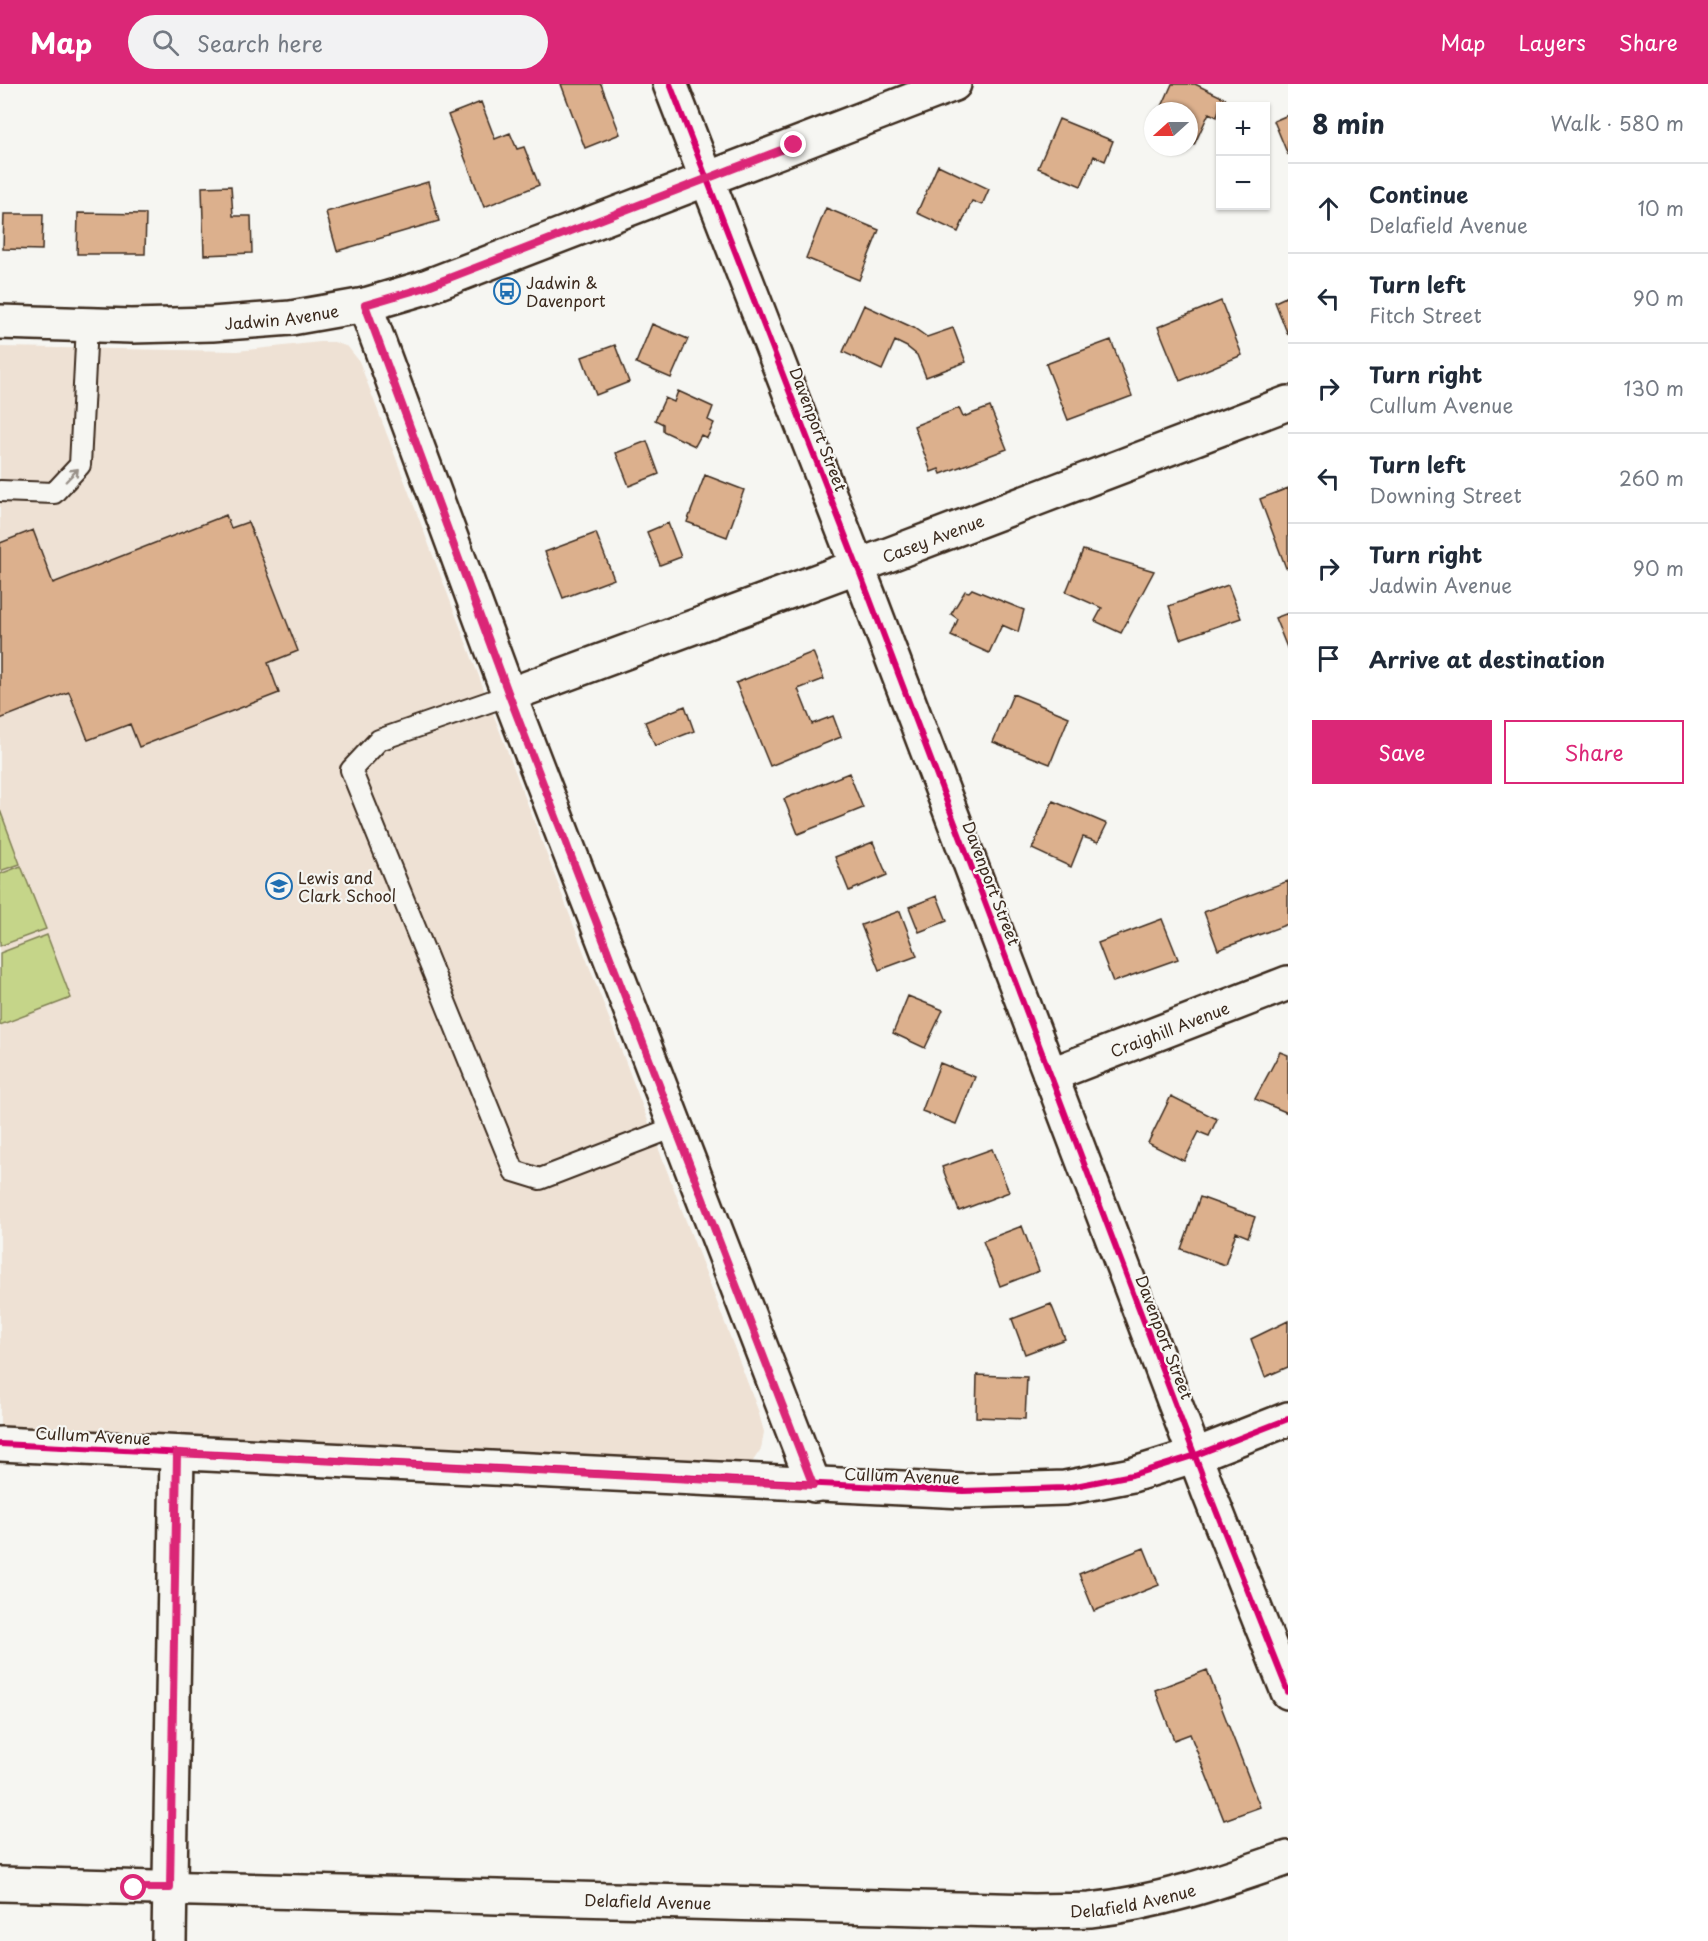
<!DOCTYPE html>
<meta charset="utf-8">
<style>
:root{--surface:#fff;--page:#f2f2f3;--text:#1f2937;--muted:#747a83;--line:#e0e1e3;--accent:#db2777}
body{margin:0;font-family:"Playpen Sans",sans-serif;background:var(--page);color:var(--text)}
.controls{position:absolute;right:18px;top:18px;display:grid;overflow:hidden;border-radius:0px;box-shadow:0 2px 4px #0004}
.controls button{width:54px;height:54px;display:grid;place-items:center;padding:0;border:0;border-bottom:2px solid var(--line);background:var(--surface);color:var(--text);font:30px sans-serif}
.compass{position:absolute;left:1144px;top:18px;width:54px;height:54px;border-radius:50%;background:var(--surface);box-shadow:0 2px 4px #0004;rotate:249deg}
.stop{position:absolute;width:18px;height:18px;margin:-14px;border:4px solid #db2777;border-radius:50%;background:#fff}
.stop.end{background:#db2777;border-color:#fff;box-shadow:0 2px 6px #0008}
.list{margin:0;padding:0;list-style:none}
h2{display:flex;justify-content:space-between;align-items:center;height:78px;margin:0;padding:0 24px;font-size:26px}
h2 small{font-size:20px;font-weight:400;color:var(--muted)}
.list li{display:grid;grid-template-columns:39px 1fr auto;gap:18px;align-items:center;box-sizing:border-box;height:90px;padding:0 24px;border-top:2px solid var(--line)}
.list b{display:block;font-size:22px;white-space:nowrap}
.list p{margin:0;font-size:20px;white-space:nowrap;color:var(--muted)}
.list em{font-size:20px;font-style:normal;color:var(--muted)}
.actions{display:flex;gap:12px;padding:18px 24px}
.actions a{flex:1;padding:14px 0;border:2px solid var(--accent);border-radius:0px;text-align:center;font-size:21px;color:var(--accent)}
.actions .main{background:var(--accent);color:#fff}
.icon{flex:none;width:33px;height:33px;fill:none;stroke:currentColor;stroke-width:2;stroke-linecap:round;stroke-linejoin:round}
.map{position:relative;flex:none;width:1288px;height:1857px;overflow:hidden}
header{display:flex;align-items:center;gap:36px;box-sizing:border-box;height:84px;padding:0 30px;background:var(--accent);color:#fff}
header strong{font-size:28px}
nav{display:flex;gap:33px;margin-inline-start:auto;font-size:21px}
.search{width:420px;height:54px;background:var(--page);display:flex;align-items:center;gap:15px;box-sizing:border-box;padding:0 21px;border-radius:33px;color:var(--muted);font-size:22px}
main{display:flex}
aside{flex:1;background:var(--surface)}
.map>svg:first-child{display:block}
.built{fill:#eee1d4}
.green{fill:#c5d589;stroke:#808054;stroke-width:1.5}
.building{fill:#dcb08d;stroke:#3b2a1e;stroke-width:1.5}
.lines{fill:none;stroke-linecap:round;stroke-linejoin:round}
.lane-casing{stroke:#3b2a1e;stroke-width:24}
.street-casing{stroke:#3b2a1e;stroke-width:38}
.secondary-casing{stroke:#3b2a1e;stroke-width:38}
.lane{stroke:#f6f6f2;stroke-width:20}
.street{stroke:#f6f6f2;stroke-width:33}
.secondary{stroke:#f6f6f2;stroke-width:33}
.cycleway-casing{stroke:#f6f6f2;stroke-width:10}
.cycleway{stroke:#d6006c;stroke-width:6}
.oneway{stroke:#989088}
.route{stroke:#db2777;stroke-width:8}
.labels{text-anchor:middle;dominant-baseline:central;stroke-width:4.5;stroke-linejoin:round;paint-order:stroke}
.poi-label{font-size:16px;fill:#3b2a1e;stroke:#f6f6f2;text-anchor:start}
.street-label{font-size:16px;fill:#3b2a1e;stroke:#f6f6f2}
</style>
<header>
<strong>Map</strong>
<div class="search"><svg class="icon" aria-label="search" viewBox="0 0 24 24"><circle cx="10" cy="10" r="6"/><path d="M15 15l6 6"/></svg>Search here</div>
<nav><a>Map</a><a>Layers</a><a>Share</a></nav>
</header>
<main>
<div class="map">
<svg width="1288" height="1857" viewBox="0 0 1288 1857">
<rect width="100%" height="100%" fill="#f6f6f2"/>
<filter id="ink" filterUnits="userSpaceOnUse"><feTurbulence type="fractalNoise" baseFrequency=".0167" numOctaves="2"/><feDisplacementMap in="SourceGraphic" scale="12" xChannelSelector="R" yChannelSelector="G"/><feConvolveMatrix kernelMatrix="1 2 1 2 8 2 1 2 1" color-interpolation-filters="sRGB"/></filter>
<g filter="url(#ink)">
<!-- built -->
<path class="built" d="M320 258H334L348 263 359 277 758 1326 764 1348 761 1365 753 1377 738 1381 0 1344V263L237 267Z"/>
<!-- green -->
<path class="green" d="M0 726 20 780 0 787Z
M21 782 46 845 0 862V790Z
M47 851 71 914 0 941V869Z"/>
<!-- building -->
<path class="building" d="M561 0H601L620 50 585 64Z
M1172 0H1195L1226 15 1222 22H1220L1217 33 1209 29 1194 61 1189 58V27H1160Z
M481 18 495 55 510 49 517 65 524 63 539 101 484 123 448 31Z
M1288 31V71L1274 37Z
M1059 35 1113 57 1105 77 1094 72 1081 102 1038 84Z
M938 81 989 105 982 121 972 117 958 148 917 129Z
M428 98 439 137 337 167 326 128Z
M231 102 233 132H251L252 169 204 171 202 103Z
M826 124 879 146 859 196 806 174Z
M78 129 146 130 145 170H77Z
M4 130H43L42 166 3 165Z
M1288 212V251L1275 218Z
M1221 217 1242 271 1180 297 1158 243Z
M864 221 914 244 927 253 953 244 966 278 926 293 917 271 907 263 895 257 882 286 843 268Z
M652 240 688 255 671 294 636 279Z
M1111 256 1132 312 1068 336 1046 280Z
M615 261 629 298 596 311 582 273Z
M678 307 713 323 708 336 714 339 707 354 701 351 695 362 663 347V340L655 336 665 314 674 318Z
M990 323 1007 365 941 390 939 385 931 388 914 342 959 324 963 333Z
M647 357 659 390 629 402 616 369Z
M705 391 744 406 727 453 687 438Z
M1288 404V483L1286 484 1260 415Z
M226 431 231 444 248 438 298 567 268 579 279 609 139 663 130 640 88 656 69 608 0 635V459L33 446 53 499Z
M668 439 681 473 660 481 647 448Z
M596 449 614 495 563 514 545 468Z
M1083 466 1154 487 1121 549 1095 537 1102 524 1066 508Z
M1228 501 1241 534 1180 555 1169 522Z
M972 505 1024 526 1018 548 1002 541 989 569 951 552 958 535 951 530 965 507 969 508Z
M1288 529V566L1275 534Z
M813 568 824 595 798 605 812 640 833 632 841 653 770 682 736 599Z
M1013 610 1069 633 1050 680 993 658Z
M685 622 694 647 655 662 645 638Z
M849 689 863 724 798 750 784 715Z
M1053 717 1107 740 1098 758 1083 753 1071 783 1032 765Z
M873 758 887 791 849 807 835 773Z
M1288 797V840L1218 866 1204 828Z
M937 812 947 837 919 848 909 823Z
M900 827 917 872 879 886 861 841Z
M1162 835 1178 875 1113 898 1098 859Z
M908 912 943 926 925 964 893 949Z
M1280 968 1288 971V1029L1255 1015Z
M940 979 975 993 956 1040 922 1027Z
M1171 1012 1217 1035 1209 1052 1199 1048 1184 1077 1148 1059Z
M992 1065 1009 1108 959 1127 942 1083Z
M1200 1113 1255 1133 1248 1153 1236 1148 1225 1181 1181 1165Z
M1022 1142 1039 1187 1000 1202 983 1157Z
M1051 1220 1065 1255 1025 1270 1012 1235Z
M1288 1237V1283L1265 1293 1251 1255Z
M977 1291 1027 1293 1025 1335 976 1333Z
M1144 1464 1159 1501 1094 1527 1079 1490Z
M1207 1586 1260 1723 1224 1736 1190 1650 1174 1656 1155 1606Z"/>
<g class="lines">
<defs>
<path id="lane" d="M0 407 54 409 80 381 87 241
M509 611 379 656 351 686 514 1087 540 1095 675 1043"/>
<g id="street">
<path d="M670 0 868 510 1209 1409 1288 1608"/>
<path d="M365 221 509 611 814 1401"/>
<path id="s1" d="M509 611 888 471 1288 319"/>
<path id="s2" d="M1050 991 1288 899"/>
<path d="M0 1360 963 1407 1065 1404 1132 1391 1196 1371 1288 1335"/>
<path id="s3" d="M0 1800 1034 1827C1053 1826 1072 1827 1090 1826 1159 1819 1224 1796 1288 1774"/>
<path d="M169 1857 177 1369"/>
</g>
<g id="secondary">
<path id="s4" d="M0 238 131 242 212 240 291 234 365 221 423 204 954 0"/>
</g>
</defs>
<!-- lane casing -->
<use href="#lane" class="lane-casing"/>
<!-- street casing -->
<use href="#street" class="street-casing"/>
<!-- secondary casing -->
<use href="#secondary" class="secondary-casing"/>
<!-- lane -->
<use href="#lane" class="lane"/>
<!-- street -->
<use href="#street" class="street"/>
<!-- secondary -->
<use href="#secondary" class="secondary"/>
<defs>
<path id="cycleway" d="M670 0 868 510 1209 1409 1288 1608
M0 1360 963 1407 1065 1404 1132 1391 1196 1371 1288 1335"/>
</defs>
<!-- cycleway casing -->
<use href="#cycleway" class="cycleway-casing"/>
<!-- cycleway -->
<use href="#cycleway" class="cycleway"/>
</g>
<!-- one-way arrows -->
<defs><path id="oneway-shaft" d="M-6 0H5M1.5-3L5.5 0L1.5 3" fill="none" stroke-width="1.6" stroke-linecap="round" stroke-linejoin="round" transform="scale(1.5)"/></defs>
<use class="oneway" href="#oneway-shaft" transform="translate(72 391) rotate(-46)"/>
</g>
<g class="lines" filter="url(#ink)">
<!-- route -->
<path class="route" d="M134 1804H170L177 1369 813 1401 509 611 365 221 423 204 794 61"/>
</g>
<!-- icons -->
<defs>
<symbol id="bus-ring" viewBox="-11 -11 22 22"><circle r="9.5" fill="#f6f6f2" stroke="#1f6fb2" stroke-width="1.5"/><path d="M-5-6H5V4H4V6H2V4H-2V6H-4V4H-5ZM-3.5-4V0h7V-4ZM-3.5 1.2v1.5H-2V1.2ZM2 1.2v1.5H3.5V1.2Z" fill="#1f6fb2"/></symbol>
<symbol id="school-ring" viewBox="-11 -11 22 22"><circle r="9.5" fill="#f6f6f2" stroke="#1f6fb2" stroke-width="1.5"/><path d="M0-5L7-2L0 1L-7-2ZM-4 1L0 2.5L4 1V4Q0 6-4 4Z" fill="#1f6fb2"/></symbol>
</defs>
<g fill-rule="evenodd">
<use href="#bus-ring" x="492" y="192" width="30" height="30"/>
<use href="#school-ring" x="264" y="787" width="30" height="30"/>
</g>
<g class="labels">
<!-- poi labels -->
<g class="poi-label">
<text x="526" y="198">Jadwin &amp;<tspan x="526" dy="18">Davenport</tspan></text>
<text x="298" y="793">Lewis and<tspan x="298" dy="18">Clark School</tspan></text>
</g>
<!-- street labels -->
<g class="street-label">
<text stroke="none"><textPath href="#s4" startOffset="282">Jadwin Avenue</textPath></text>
<text transform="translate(819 345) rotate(69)">Davenport Street</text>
<text stroke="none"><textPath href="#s1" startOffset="452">Casey Avenue</textPath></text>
<text transform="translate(992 799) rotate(69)">Davenport Street</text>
<text stroke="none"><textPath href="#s2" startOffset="128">Craighill Avenue</textPath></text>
<text transform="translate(1165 1253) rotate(69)">Davenport Street</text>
<text transform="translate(93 1351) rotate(3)">Cullum Avenue</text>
<text transform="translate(902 1391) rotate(2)">Cullum Avenue</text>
<text stroke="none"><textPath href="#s3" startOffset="1134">Delafield Avenue</textPath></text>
<text stroke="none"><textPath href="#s3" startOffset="648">Delafield Avenue</textPath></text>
</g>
</g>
</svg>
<div class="controls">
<button>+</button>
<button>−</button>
</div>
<svg class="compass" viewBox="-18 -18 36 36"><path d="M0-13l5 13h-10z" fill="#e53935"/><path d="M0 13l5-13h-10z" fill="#747a83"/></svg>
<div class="stop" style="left:134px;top:1804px"></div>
<div class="stop end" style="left:794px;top:61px"></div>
</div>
<aside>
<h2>8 min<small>Walk · 580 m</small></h2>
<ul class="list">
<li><svg class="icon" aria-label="ahead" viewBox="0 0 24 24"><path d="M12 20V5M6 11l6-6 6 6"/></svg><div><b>Continue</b><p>Delafield Avenue</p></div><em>10 m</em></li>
<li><svg class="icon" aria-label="left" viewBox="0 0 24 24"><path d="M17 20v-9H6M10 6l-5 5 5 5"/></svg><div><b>Turn left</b><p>Fitch Street</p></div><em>90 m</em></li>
<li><svg class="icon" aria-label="right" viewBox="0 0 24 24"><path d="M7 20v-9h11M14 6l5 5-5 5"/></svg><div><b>Turn right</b><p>Cullum Avenue</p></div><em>130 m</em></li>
<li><svg class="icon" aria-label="left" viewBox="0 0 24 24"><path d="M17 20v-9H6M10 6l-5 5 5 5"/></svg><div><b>Turn left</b><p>Downing Street</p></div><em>260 m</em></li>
<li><svg class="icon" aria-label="right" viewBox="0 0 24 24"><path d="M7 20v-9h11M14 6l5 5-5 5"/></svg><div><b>Turn right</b><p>Jadwin Avenue</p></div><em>90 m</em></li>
<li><svg class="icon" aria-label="arrive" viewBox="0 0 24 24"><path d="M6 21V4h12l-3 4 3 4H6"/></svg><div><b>Arrive at destination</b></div></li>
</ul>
<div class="actions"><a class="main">Save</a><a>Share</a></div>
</aside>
</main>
